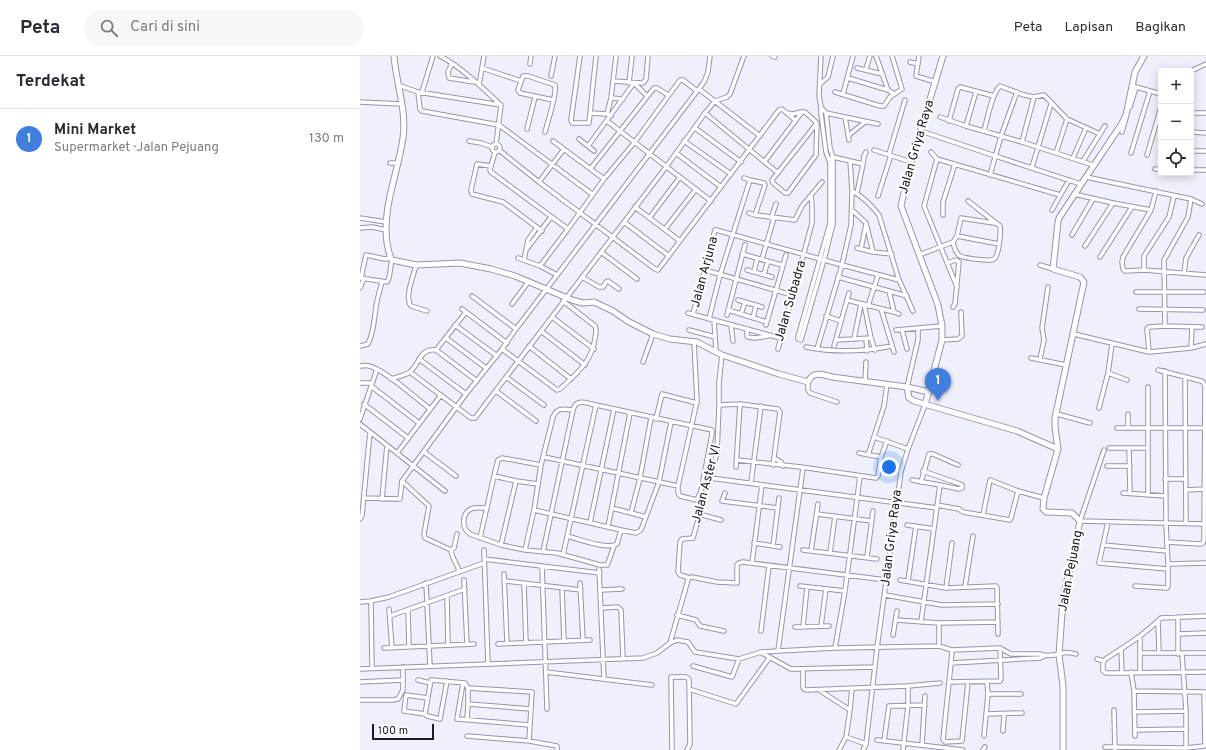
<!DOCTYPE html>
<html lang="id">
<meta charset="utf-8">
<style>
:root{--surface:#fff;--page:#f7f7f7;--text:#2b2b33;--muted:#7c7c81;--line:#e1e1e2;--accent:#715427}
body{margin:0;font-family:Overpass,sans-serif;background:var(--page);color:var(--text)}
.controls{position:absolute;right:12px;top:12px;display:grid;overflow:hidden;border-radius:4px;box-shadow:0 2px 10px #0003}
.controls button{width:36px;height:36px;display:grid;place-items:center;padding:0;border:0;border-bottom:1px solid var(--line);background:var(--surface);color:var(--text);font:20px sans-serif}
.scale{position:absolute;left:12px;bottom:10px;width:62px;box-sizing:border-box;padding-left:4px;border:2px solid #1b1a25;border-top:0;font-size:11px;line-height:14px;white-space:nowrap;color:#1b1a25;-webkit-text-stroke:3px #fefefe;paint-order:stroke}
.you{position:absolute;left:529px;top:411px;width:14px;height:14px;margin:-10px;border:3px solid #fff;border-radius:50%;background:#1a73e8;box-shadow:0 0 0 6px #1a73e833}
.badge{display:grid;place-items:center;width:26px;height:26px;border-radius:50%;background:var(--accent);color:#fff;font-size:13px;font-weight:700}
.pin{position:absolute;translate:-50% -33px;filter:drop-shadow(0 1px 2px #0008)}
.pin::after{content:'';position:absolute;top:21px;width:14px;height:12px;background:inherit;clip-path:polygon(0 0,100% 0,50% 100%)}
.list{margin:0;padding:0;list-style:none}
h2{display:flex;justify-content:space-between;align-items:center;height:52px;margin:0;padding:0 16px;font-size:17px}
h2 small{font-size:13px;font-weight:400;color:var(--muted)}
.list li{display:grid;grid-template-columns:26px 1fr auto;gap:12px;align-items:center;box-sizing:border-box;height:60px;padding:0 16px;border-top:1px solid var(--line)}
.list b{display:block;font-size:15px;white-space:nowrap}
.list p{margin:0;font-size:13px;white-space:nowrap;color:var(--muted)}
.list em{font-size:13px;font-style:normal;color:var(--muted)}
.icon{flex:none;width:22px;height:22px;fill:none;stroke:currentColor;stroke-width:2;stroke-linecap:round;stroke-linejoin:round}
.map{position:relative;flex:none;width:846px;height:694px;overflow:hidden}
header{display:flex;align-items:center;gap:24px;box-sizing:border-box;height:56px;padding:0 20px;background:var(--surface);border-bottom:1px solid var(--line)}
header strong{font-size:19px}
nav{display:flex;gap:22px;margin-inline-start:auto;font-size:14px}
.search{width:280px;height:36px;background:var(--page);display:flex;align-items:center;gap:10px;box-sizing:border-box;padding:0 14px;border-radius:22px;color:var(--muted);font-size:15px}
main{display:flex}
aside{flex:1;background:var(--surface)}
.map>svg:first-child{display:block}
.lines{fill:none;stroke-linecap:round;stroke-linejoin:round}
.street-casing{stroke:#9594b1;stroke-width:5.5}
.secondary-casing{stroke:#9594b1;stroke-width:7}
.street{stroke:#fff;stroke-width:3.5}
.secondary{stroke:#fff;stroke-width:5}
.labels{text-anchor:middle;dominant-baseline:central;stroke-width:4;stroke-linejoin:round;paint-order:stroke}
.street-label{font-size:13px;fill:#1b1a25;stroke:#fefefe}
</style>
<header>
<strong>Peta</strong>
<div class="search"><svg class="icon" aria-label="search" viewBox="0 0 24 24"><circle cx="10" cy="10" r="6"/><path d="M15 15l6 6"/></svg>Cari di sini</div>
<nav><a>Peta</a><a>Lapisan</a><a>Bagikan</a></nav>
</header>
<main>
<aside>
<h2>Terdekat<small></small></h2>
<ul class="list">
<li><span class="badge" style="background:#3f7fe0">1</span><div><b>Mini Market</b><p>Supermarket · Jalan Pejuang</p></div><em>130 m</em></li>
</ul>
</aside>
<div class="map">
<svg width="846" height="694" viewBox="0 0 846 694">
<rect width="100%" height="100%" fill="#f0f0fc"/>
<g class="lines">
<defs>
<path id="street" d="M80 0C100 10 125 34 141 49L136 88
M220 0 211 64 212 67H229L236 0
M256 0 251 42 263 43
M412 0 415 1
M461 0 459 40 461 51
M516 0 528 34 534 38
M559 0 556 20 576 26
M550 6 558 8
M92 7 88 16 89 22 114 26
M170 8 171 0
M122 12 161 25
M497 12 522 18
M506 13 510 0
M831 15 846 8
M191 20 195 0
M488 22 528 34
M253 25 283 27 286 23 288 0
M269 27 272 0
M460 28 468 21 473 0
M38 29 58 36 141 49
M119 29 124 0
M776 31 801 38
M339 33 400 80
M58 36 60 53 62 55 139 69 232 138
M62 36 73 0
M475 36 520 50H524L530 41 542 33 532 0
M483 38 493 0
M251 42 247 58 251 60
M0 46 41 48
M461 51 466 57 470 92 473 101V168L464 204 441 284 438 283V281L470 167V107L466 96 461 58Z
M770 51 776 31 772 30
M231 57 247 58
M345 57 418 117
M427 57 433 58 441 56
M466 57 518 68
M831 57H846
M485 61 489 84
M580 61 606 70 662 86 733 109
M247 65 351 145
M589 65 598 33 600 31 634 40
M606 70 616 36
M335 72 381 106
M167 73 175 41
M561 75C614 93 668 111 721 128
M624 75C627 64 632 37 640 30L664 39 674 41 684 39 707 63 740 78
M185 76C188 65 197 38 195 29L168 20H163L158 34 160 37 193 44
M762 76 766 62
M831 76 846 77
M489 79 505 66
M219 83 234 95
M109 85 121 87 132 91
M193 85 244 123
M324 85 371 118
M662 86 674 41
M132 92a4 4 0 1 1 8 0a4 4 0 1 1-8 0Z
M228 90 274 27 287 40
M139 94 179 126 295 213 298 214 419 54 422 53 435 64
M514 94 551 106
M831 95H846
M135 96 130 114 131 116 208 173
M571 96 577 103 700 139
M316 97 361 131
M696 97 707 63
M771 97 790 35
M529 98 545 44
M787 99 801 51
M471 102 473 101 503 108
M713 102 726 72
M577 103 564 150 597 231
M405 105 442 56H445L457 67 456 99 428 137H425L413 127 412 124 457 67
M723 105 745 70
M30 107H37
M131 110 117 108 111 134 112 138 143 146 182 175
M672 111 691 48
M231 112 294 32H297L308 39
M795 113H801
M831 114H846
M630 119 641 80 657 36
M726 121 831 143 842 148
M179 126 204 93
M492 135C502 140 512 150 519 159L539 224 553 255
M796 135 791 154 763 201 762 206 763 213 765 215 784 214 846 219
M497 137 503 108 504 100 506 96
M714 138 753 147 791 154
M518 140 531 99
M275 151 320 185
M492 154 506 167 513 196
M692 154 709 124
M389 157 395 159 405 129 404 127 390 124
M395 159 435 164 442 150 462 126
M583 159V146L595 108
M290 161 320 121
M0 162 26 166
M411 162 416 148
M264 166 309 200
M0 172 12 171 26 174
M305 173 336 133
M712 179 733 143
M597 180 639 188
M593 186C594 191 596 197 600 200 605 202 630 206 634 203 639 200 641 176 640 170L608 145
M725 190 753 147
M497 192 513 196 532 198
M501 193 506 168
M166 194 191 161
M241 196 277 223
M382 198 422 209
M559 199 593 186 597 180 601 162 634 167
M740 201 772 151
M158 202 180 210 197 219
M402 203 414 162
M164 204 168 184 177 171
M587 207 596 204 599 206 595 248 593 251
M56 209C54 219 44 241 51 250L67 255
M680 209 693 213
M180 210 208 173 244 123 274 87 320 24H323L337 35
M345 214 432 239
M387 214 412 221
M784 214V200L809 161 814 140
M394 216 397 203
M824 217 826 202 839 179
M404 218 408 205
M222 221 239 231H243L246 226 248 225 259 233
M478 221 547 240
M0 222 27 226 29 222 32 203
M1 222 6 199 25 203 31 202
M0 232 4 222
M529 235 534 256 539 258
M776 236H844
M112 240 156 273
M378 244 402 251
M487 244 534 256
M152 248 169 225
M504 248 511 282 515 294
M508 250 518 219
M102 253 147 287
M521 253 534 296
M779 253 843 254
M368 254 407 266
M328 257 420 282
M333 258 355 174H356L482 209 539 224
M381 258 385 246
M367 259 385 189
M466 260 481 265
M192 261 234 293
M393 262 396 249
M349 263 360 219 390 124 384 122
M354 264 356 295
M95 269 137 300
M371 269 373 285
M406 269 426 199
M805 270 804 204 828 161 831 143
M387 273V280L388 281 395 282 408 280
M329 274 355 281
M536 274 582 270
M542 274 547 293
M181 275 225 309
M714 278 789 296 831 292 846 288
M86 282 126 312
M506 282 507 295
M494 283 501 248
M476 284 511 282
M582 284 598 283 602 280 601 256
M0 290 8 288C14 276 14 264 16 251 17 243 20 234 22 226
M169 290 211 323
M474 290 489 237
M446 291C476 297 502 296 532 290
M831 292 832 271
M142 293 193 331 197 334 200 333C217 317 232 306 235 282 236 278 237 274 235 270L203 245
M418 293 452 167V148L451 140
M457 293 482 209 491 169 492 135 490 105
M76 294 106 256
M789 296 787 273 789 271 805 270 842 271
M671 302 706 309
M59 303 106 338
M680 303 684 284 682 272 688 231
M283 306 293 278
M0 310C3 310 6 309 9 310 24 313 57 343 70 353
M798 314 841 325 843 326 845 330 844 484 843 487 840 488 807 486
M805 315 806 468 808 508 846 507
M50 316 111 362H115L306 111 345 57 355 45 367 41 370 38 384 0
M748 317 767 324
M146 321 184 349
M825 321 826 468
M31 323C37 321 46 319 50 316 60 307 60 292 76 294L117 325
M448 326V334L450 337 477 346
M505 326 506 306
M0 327H12
M11 330 59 367
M547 331 558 284V273
M788 331V439
M136 335 176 365
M4 348 48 382
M359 349 380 348 418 353 420 356 413 409
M739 352 748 317 752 288
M697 358 730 367
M0 363 17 313
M296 363 302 338 337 347
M0 368 85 435
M757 372H845
M768 372V358
M514 381 548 393
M749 392H788
M769 392 770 437
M744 394 720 465 844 468
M64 396 96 420
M37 397 81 339
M499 397 521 401
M508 399 524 350 527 328
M184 401 318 430
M414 402 421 406 423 410
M377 404 441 411 516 422 518 420 521 401 527 385
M747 410H770
M376 411 380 348
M134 420 138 404 142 402 181 409
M350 422 577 452
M805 423H825
M552 424 580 429 599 433 602 432V429L600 428 563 415
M42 425 69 450 64 478 65 482 91 494 94 492 97 478
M156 425 178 428
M561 426 569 398H573L598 409
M391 427 401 350
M826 434 846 433
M365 437 362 445 418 452
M763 437 806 440
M4 442 40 443 42 425 106 338 142 293 156 273 344 26 348 16 350 0
M22 443 27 389
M577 449 599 453 603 456 650 464 651 462 658 435
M127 452C122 452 115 451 111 453 102 457 101 472 110 478L141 489 165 494 197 497 240 509H247L248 507 254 490
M252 452 286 461
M174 454 261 474 276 477 281 474 299 426 311 366
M271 457 280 422 291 362
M339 458 361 464
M457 458 512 465
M623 459 630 424 658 435 684 442
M0 463 2 460 10 376
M748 466 739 507 808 513
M230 467 254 353
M547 469 574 473
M248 471 270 357
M207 480C219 483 247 494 257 488L261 474
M120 482 134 420 156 425 141 489
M394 487 420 491
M743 489 807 495
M413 490 419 442
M91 494C92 503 97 507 99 515
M124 494 128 608
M165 494 174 454 181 409 193 361C197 351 204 353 213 354
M443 494 517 503
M451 495 458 448
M183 496 213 354C216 342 225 347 236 349L352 374V378L341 435 337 444 320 440 318 437V430L337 345 334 285
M470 497 475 460
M203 499 236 349
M507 501 513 455
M124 503 240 517
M392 507 402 429
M182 510 187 653
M239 513 244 623
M144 518 147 587
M328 522 332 521 357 526 377 527V509L379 507 383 506 526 524
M104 524 107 588
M540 524 586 532 636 530 637 532 638 578
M145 525 221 534
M548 525 556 470
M66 527 70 610
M164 527 166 587
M220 527 223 584
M440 530 485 535
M775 530 807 532 808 530V508
M605 531 613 480
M202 532 204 585
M586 532 592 487
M241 534 262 533
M525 539 582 549 638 548
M87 540 88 589
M11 545 12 612
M0 546 11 545 29 541 124 507
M242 552 258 551 261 554 263 602
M29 553 32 592
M48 554 49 591
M317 559 336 564 340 570 364 575
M30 560 105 533
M846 560 801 562C785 578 766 590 747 602L743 606V615L746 617 846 616
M818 561V598
M536 564 579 567 638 566
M798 565 799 597
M561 566 580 429
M579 567V590
M461 570 466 533
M435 571 469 570
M443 571 447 531
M401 575 409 510
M818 578 846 577
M533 579 537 555
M780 580V616
M310 587 328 524 327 521 320 519 318 516 320 486 322 483 333 482 357 397 359 349V327L362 299
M138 588 230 584
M24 592 114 588
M475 592 485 535 500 420
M761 593 762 616
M592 594 640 592 651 598H680C687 601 696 599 703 597 706 596 712 597 716 598
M418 595 443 412
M402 597 431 613 515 611
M780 597H846
M822 598 826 655V692
M737 603 744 605
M591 607 583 683 585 686 602 685 608 626
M333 610 372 621 379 603
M0 613 283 602 297 597 310 587 317 584 328 586 335 596 379 603 401 596 418 595 475 592 579 590 592 594 591 607 680 602 684 600
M443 614V631L444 633 446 634 548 630 580 627
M186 616 292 629
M771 616 774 635 775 680
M58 624 70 627
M87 625 80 663 67 660 65 658 71 624 105 627 108 632 172 636 169 685
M0 626 43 624
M589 626 640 625 641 623 640 592
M103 627 97 663 170 669
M108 632V648L171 653
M329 633 376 648 410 601
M459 634 490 654
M774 635 845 636
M628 638H661
M0 644H33L38 643 43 634V611
M754 654 755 694
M774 656 826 655
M65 658 44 655 46 639 68 642
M626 658 662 657
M107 664 108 648
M775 674 826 673
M643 675 644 658
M107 680 169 685 197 690V694
M624 680 628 638 627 626
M486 681 506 688
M517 684 603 694
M524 685 529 650 565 649
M562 689 565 640
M745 691 826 692 844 690 845 688 844 636
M312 694 311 621H326L329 623 330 688 327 694
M479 694 486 681 490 654 492 632
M503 694 506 688 517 592 541 416 548 393 565 349
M543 694 548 649V630
M623 694 625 691"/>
<path id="secondary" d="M34 0C36 27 47 55 43 82 38 117 22 151 27 187 28 193 29 199 32 204L56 209 100 207 131 213 155 220 212 244 223 247 234 246 253 255 269 266 293 278 310 283 337 286 362 299 419 318 448 326C453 315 461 318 472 321L547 331 569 336
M547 331 549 342 554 345 657 375 698 393
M565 349 582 284V270L578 249 541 150 551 106 583 0
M703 694V630L699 599 703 543 720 465 712 457 686 456 683 453 684 442 698 393 695 371V362L724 226 720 221 693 213 698 166 699 162 726 121 761 69 766 59 775 16 784 0"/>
</defs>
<!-- street casing -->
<use href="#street" class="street-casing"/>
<!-- secondary casing -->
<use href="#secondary" class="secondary-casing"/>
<!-- street -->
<use href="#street" class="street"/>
<!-- secondary -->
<use href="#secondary" class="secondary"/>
</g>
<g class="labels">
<!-- street labels -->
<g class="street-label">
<text transform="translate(557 91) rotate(-74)">Jalan Griya Raya</text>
<text transform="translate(345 216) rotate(-75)">Jalan Arjuna</text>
<text transform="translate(431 245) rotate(-74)">Jalan Subadra</text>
<text transform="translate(347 428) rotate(-75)">Jalan Aster VI</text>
<text transform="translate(532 482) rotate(-83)">Jalan Griya Raya</text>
<text transform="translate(711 515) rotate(-79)">Jalan Pejuang</text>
</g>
</g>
</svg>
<div class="controls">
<button>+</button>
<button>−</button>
<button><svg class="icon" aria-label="locate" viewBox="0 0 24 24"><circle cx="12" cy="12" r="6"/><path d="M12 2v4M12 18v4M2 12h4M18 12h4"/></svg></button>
</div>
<div class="scale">100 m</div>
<div class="you"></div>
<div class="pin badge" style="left:578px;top:345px;background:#3f7fe0">1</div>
</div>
</main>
